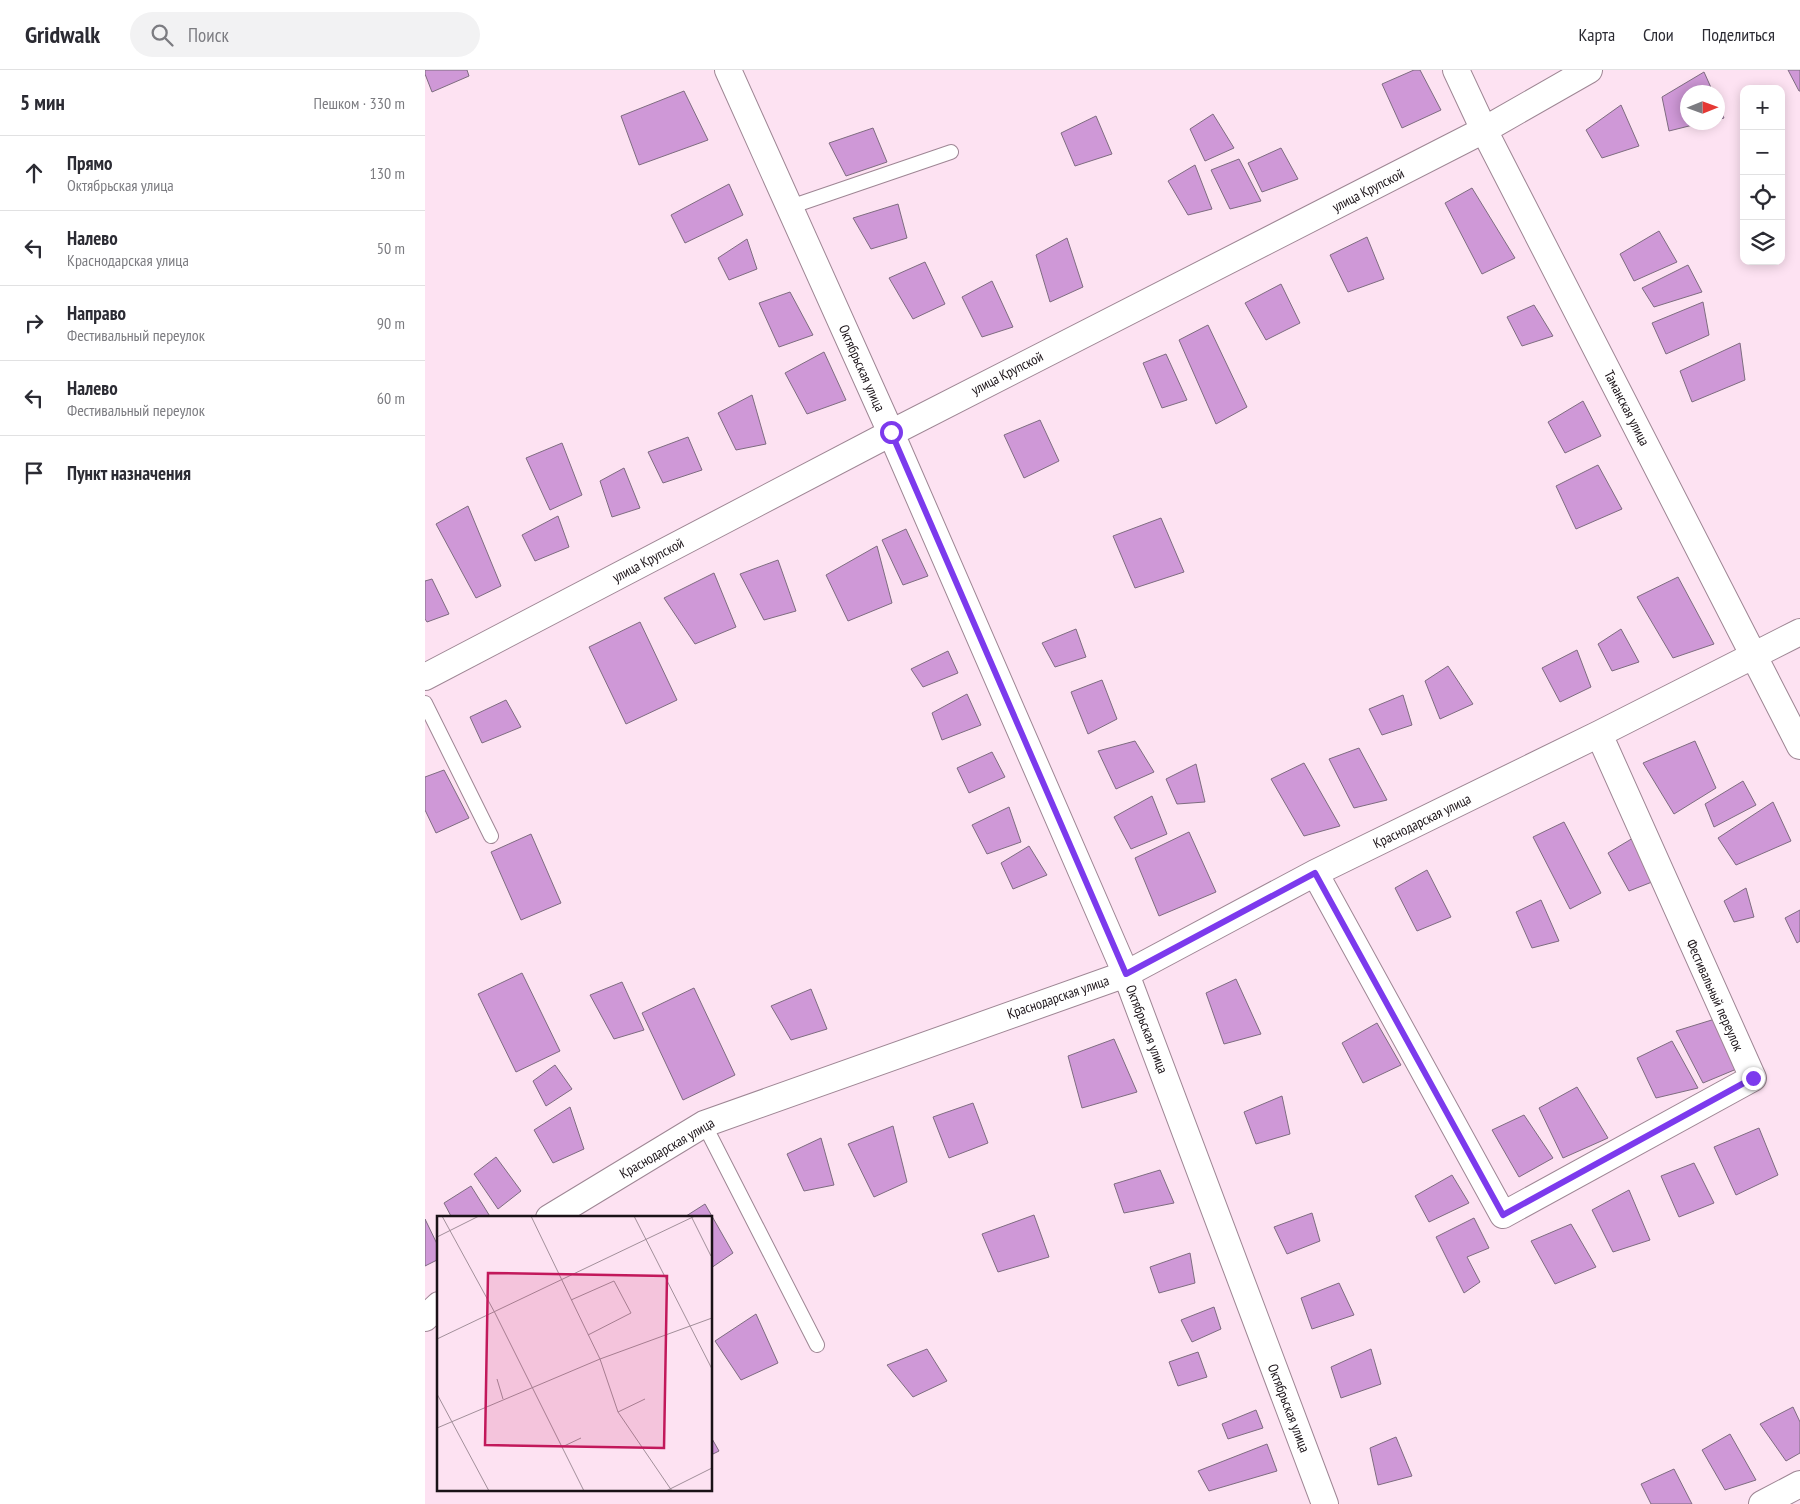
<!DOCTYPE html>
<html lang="ru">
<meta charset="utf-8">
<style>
:root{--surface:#fff;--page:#f2f2f3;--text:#2b2b33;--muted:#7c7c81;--line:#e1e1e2}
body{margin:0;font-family:"PT Sans Narrow",sans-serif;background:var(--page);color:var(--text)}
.controls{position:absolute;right:15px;top:15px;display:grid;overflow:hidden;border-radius:10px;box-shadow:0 2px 12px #0003}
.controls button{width:45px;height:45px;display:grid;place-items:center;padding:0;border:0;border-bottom:1px solid var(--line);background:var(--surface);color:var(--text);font:25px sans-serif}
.compass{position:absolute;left:1255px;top:15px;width:45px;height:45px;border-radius:50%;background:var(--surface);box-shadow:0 2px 12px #0003;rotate:89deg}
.stop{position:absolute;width:15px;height:15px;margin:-11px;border:4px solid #7c3aed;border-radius:50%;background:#fff}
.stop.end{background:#7c3aed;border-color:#fff;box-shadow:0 1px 5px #0008}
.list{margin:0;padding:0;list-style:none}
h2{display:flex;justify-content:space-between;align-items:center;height:65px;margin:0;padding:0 20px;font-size:21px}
h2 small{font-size:16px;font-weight:400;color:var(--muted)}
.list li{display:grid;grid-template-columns:32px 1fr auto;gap:15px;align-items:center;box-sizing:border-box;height:75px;padding:0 20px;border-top:1px solid var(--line)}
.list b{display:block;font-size:19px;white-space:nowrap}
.list p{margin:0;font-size:16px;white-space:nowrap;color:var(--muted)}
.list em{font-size:16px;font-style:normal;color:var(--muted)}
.icon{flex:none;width:28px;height:28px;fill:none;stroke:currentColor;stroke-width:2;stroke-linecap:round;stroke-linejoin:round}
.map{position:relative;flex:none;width:1375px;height:1434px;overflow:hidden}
header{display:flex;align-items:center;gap:30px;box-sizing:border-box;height:70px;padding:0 25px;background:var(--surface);border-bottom:1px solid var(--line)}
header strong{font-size:24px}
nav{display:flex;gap:28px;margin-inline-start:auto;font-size:18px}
.search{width:350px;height:45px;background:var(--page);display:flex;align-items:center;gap:12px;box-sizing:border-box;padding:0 18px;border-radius:28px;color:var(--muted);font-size:19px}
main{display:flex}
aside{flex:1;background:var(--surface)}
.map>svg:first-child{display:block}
.building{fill:#cf98d7;stroke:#7e6c80}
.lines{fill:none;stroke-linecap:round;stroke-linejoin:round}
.lane-casing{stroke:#9e8694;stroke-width:16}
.street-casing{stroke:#9e8694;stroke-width:28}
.lane{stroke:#fff;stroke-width:14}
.street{stroke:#fff;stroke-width:26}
.route{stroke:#7c3aed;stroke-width:6}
.labels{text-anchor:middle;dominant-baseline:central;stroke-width:4;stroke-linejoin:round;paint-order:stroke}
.street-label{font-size:14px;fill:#1a1217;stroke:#fff}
.inset-road{fill:none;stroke:#a28f9a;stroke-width:1}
.view{fill:#c2185b;fill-opacity:0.15;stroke:#c2185b;stroke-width:2.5}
.inset-edge{fill:none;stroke:#1a1217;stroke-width:2.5}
</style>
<header>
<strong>Gridwalk</strong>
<div class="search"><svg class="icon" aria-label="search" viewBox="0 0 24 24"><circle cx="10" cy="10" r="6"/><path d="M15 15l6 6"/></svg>Поиск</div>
<nav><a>Карта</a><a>Слои</a><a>Поделиться</a></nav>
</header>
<main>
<aside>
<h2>5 мин<small>Пешком · 330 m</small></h2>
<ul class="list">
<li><svg class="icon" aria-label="ahead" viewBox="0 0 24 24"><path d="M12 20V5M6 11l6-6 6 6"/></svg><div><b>Прямо</b><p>Октябрьская улица</p></div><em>130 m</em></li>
<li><svg class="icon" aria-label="left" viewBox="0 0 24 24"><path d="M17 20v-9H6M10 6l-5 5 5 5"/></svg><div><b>Налево</b><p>Краснодарская улица</p></div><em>50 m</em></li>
<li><svg class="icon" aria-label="right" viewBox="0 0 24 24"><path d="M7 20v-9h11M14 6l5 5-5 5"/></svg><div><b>Направо</b><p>Фестивальный переулок</p></div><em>90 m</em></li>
<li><svg class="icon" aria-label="left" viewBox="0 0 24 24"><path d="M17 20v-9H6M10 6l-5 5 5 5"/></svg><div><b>Налево</b><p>Фестивальный переулок</p></div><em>60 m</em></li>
<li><svg class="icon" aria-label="arrive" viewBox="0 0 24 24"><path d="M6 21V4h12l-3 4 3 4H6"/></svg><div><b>Пункт назначения</b></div></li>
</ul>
</aside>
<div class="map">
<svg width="1375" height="1434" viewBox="0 0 1375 1434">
<rect width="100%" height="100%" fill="#fde2f2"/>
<!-- building -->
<path class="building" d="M0 0H42L44 6 7 22 0 4Z
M989 0H995L1016 40 977 58 957 14Z
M1363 0H1375V21H1374Z
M1279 2 1288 22H1262V52H1280L1244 61 1237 27Z
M259 21 283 70 214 95 196 46Z
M1292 34 1299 48 1292 50Z
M1196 35 1214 76 1177 88 1161 60Z
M788 44 809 78 780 91 765 59Z
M671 46 687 84 650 96 636 63Z
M448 58 462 92 421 106 404 73Z
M856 78 873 109 837 122 823 93Z
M814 89 836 131 805 139 786 100Z
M770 95 787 139 763 145 743 111Z
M304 114 318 145 260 173 246 145Z
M1047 118 1090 188 1057 204 1020 133Z
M473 134 482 168 446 179 428 148Z
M1234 161 1252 192 1209 211 1195 184Z
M942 167 959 209 923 222 905 185Z
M642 168 658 217 625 232 611 185Z
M322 169 332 199 304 210 293 188Z
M500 192 520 234 488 249 464 208Z
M1263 195 1277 222 1229 237 1217 218Z
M567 211 588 257 557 267 537 227Z
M856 214 875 253 841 270 820 233Z
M365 222 388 265 354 277 334 233Z
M1278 232 1284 265 1241 284 1227 253Z
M1109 235 1128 266 1097 276 1082 247Z
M783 255 822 337 791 354 754 270Z
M1315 273 1320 310 1267 332 1255 301Z
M399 282 421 330 382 344 360 303Z
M741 284 762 330 737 338 718 293Z
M327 325 341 374 311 380 293 343Z
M1158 331 1176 366 1140 383 1123 352Z
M615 350 634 391 599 408 579 365Z
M263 367 277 400 238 413 223 382Z
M137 373 157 425 125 440 101 388Z
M1173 395 1197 439 1151 459 1131 416Z
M199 398 215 438 187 447 175 411Z
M43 436 76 516 51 528 11 454Z
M133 446 144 477 110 491 97 465Z
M736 448 759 502 710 518 688 466Z
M481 459 503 506 478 515 457 470Z
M452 476 467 533 423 551 401 505Z
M353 490 371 541 339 550 315 504Z
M289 503 311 557 270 574 239 528Z
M1253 507 1289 574 1248 588 1212 527Z
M7 509 24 544 2 552 0 549V511Z
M215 552 252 630 201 654 164 577Z
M651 559 661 587 630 597 617 573Z
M1196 559 1214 592 1187 601 1173 574Z
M1152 580 1166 617 1135 632 1117 598Z
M523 581 533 603 498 617 486 599Z
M1023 596 1048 634 1015 649 1000 611Z
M677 610 692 649 663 664 646 622Z
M542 624 556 655 517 670 507 643Z
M978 625 987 655 957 665 944 639Z
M81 630 96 657 57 673 45 647Z
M710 671 729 702 691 719 673 681Z
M1270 671 1291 718 1249 744 1218 693Z
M934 678 962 730 929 738 904 689Z
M567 682 580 707 544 723 532 698Z
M879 693 915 756 879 766 846 709Z
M771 694 780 732 752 734 741 709Z
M19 700 44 748 11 763 0 740V707Z
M1318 711 1331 735 1289 757 1280 734Z
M727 726 742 764 706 779 689 747Z
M1348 732 1366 771 1311 795 1293 768Z
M584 737 596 772 562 784 547 755Z
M1139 752 1176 823 1145 839 1108 767Z
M764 762 791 822 734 846 710 788Z
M106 764 136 833 96 850 66 782Z
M1208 768 1227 812 1204 821 1183 783Z
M604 776 622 805 588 819 576 793Z
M1002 800 1026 847 992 861 970 818Z
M1321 818 1329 847 1309 852 1299 831Z
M1116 830 1134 871 1107 878 1091 842Z
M1375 840V871L1372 873 1360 848Z
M97 903 135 981 91 1002 53 924Z
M811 909 836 964 799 974 781 923Z
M197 912 219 960 189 969 165 925Z
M269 918 310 1005 258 1030 217 943Z
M386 919 402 959 366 970 346 936Z
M1290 949 1314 998 1278 1013 1251 961Z
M952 953 976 995 938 1013 917 973Z
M689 969 712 1022 657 1038 643 986Z
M1247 971 1273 1018 1231 1028 1212 988Z
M130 995 147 1019 121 1036 108 1011Z
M1152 1017 1183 1068 1138 1088 1114 1038Z
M857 1026 865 1064 831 1074 819 1042Z
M548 1033 563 1073 524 1088 508 1047Z
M145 1037 159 1079 128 1093 109 1060Z
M1099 1045 1128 1088 1094 1107 1067 1060Z
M468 1056 482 1112 449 1127 423 1074Z
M1334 1058 1353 1105 1311 1125 1289 1077Z
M396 1068 409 1115 379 1121 362 1084Z
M71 1087 96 1121 73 1139 49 1104Z
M1269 1093 1289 1133 1254 1147 1236 1106Z
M735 1100 749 1133 699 1143 689 1114Z
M1027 1105 1044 1133 1004 1152 990 1126Z
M46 1116 66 1148H27L19 1133Z
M1204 1120 1225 1170 1188 1182 1167 1140Z
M280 1134 308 1183 286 1198V1148H258Z
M887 1143 895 1171 862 1184 849 1157Z
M609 1145 624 1187 573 1202 557 1164Z
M1049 1148 1064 1178 1042 1187 1055 1212 1039 1223 1011 1167Z
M0 1149 14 1178V1189L0 1196Z
M1146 1154 1171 1197 1130 1214 1106 1171Z
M765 1183 770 1213 734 1223 725 1197Z
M914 1213 929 1245 887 1259 876 1228Z
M789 1237 796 1259 767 1272 756 1250Z
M331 1244 353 1293 316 1310 290 1271Z
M502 1279 522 1311 488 1327 462 1295Z
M946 1279 956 1314 916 1328 906 1297Z
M773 1282 782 1307 753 1316 744 1292Z
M1368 1337 1375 1352V1383L1361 1391 1335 1354Z
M831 1340 838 1358 803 1369 797 1354Z
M1305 1364 1331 1410 1300 1420 1277 1380Z
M286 1367 294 1381 286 1385Z
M971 1367 987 1406 953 1415 945 1378Z
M842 1374 852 1401 784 1421 773 1401Z
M1249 1399 1267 1434H1226L1216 1414Z"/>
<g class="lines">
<defs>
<path id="lane" d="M365 137 526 82
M0 633 66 766
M279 1054 392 1275"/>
<path id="street" d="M303 0 466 363 701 904 900 1434
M1031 0 1059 60 1375 676
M0 607 466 363 1059 60 1164 0
M890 803 1078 1145 1328 1008 1174 664
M124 1148 279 1054 701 904 890 803 1174 664 1375 562
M0 1248 14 1235
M1337 1434 1375 1414"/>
</defs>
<!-- lane casing -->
<use href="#lane" class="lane-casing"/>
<!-- street casing -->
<use href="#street" class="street-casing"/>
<!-- lane -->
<use href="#lane" class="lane"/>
<!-- street -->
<use href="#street" class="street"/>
</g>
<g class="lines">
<!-- route -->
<path class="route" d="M466 362 701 904 890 803 1078 1145 1328 1008"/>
</g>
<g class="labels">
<!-- street labels -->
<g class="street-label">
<text transform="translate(943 120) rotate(-27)">улица Крупской</text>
<text transform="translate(437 298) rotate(66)">Октябрьская улица</text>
<text transform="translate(582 303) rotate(-27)">улица Крупской</text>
<text transform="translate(1202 338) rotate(63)">Таманская улица</text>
<text transform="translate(223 490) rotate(-28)">улица Крупской</text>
<text transform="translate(997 751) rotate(-26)">Краснодарская улица</text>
<text transform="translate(1290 925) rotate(66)">Фестивальный переулок</text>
<text transform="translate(633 927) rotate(-19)">Краснодарская улица</text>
<text transform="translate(722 959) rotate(69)">Октябрьская улица</text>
<text transform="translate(242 1078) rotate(-30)">Краснодарская улица</text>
<text transform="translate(864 1338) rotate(69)">Октябрьская улица</text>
</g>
</g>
<!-- overview -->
<g transform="translate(12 1146)">
<rect width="275" height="275" fill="#fde2f2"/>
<path class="inset-road" d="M5 0 58 97 147 275M94 0 163 143 181 196 235 275M197 0 275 153M254 0 274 40M0 21 42 0M134 84 177 65 194 97 151 119M0 123 258 0M60 163 66 183M0 178 52 275M181 196 208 183M0 212 163 143 275 102M125 231 144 222M229 275 275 252"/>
<path class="view" d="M51 57 230 60 227 232 48 229Z"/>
<rect width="275" height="275" class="inset-edge"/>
</g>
</svg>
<div class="controls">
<button>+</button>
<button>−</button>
<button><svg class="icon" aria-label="locate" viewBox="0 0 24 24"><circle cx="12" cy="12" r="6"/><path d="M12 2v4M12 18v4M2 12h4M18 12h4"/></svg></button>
<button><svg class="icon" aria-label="layers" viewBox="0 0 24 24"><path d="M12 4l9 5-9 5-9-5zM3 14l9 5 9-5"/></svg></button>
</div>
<svg class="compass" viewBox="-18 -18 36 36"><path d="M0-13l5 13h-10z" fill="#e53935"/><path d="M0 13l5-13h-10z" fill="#7c7c81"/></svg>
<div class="stop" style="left:466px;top:362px"></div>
<div class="stop end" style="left:1328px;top:1008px"></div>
</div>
</main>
